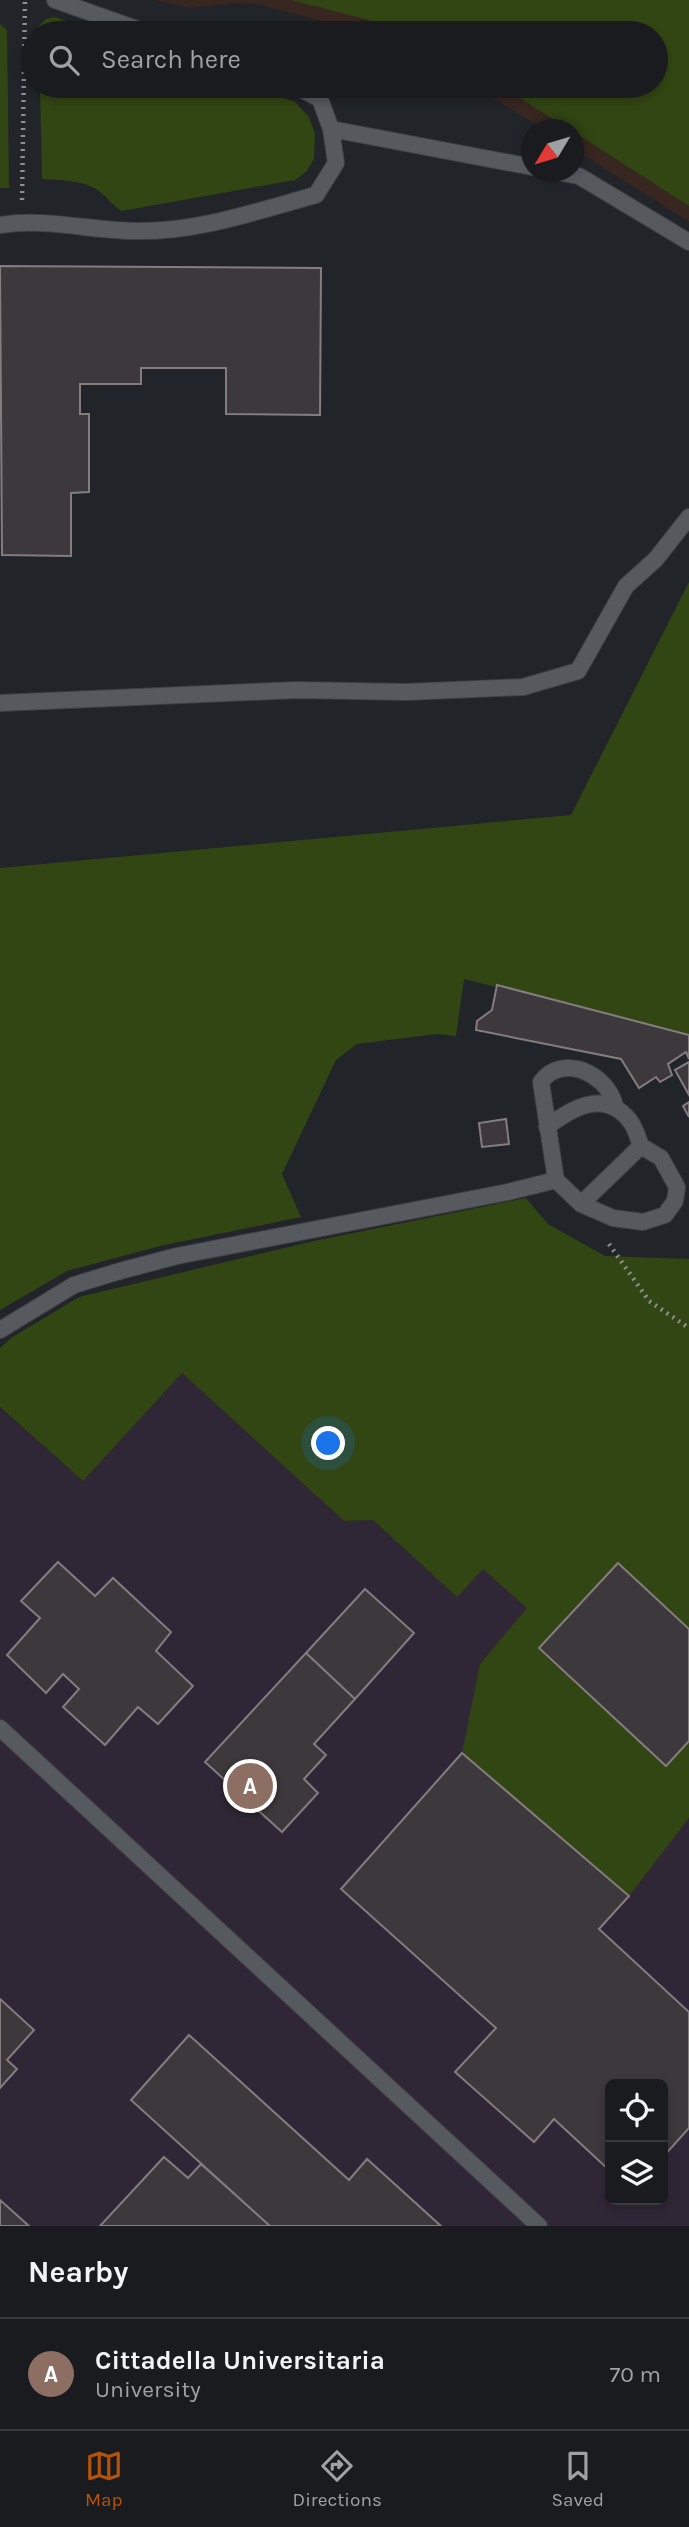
<!DOCTYPE html>
<style>
:root{--surface:#191b1e;--page:#222427;--text:#f1f3f6;--muted:#9fa1a4;--line:#37393c;--accent:#b45309}
body{margin:0;font-family:Karla,sans-serif;background:var(--page);color:var(--text)}
.controls{position:absolute;right:21px;bottom:21px;display:grid;overflow:hidden;border-radius:10px;box-shadow:0 4px 10px #0003}
.controls button{width:63px;height:63px;display:grid;place-items:center;padding:0;border:0;border-bottom:2px solid var(--line);background:var(--surface);color:var(--text);font:35px sans-serif}
.compass{position:absolute;left:521px;top:119px;width:63px;height:63px;border-radius:50%;background:var(--surface);box-shadow:0 4px 10px #0003;rotate:232deg}
.you{position:absolute;left:329px;top:1444px;width:24px;height:24px;margin:-18px;border:5px solid #fff;border-radius:50%;background:#1a73e8;box-shadow:0 0 0 10px #1a73e833}
.badge{display:grid;place-items:center;width:46px;height:46px;border-radius:50%;background:var(--accent);color:#fff;font-size:23px;font-weight:700}
.pin{position:absolute;translate:-50% -50%;border:4px solid #fff;box-shadow:0 2px 7px #0006}
.list{margin:0;padding:0;list-style:none}
h2{display:flex;justify-content:space-between;align-items:center;height:91px;margin:0;padding:0 28px;font-size:30px}
h2 small{font-size:23px;font-weight:400;color:var(--muted)}
.list li{display:grid;grid-template-columns:46px 1fr auto;gap:21px;align-items:center;box-sizing:border-box;height:112px;padding:0 28px;border-top:2px solid var(--line)}
.list b{display:block;font-size:26px;white-space:nowrap}
.list p{margin:0;font-size:23px;white-space:nowrap;color:var(--muted)}
.list em{font-size:23px;font-style:normal;color:var(--muted)}
.icon{flex:none;width:38px;height:38px;fill:none;stroke:currentColor;stroke-width:2;stroke-linecap:round;stroke-linejoin:round}
.map{position:relative;flex:none;width:689px;height:2226px;overflow:hidden}
.search{position:absolute;background:var(--surface);box-shadow:0 4px 10px #0003;left:21px;right:21px;top:21px;height:77px;display:flex;align-items:center;gap:18px;box-sizing:border-box;padding:0 24px;border-radius:38px;color:var(--muted);font-size:26px}
.sheet{height:203px;background:var(--surface)}
nav{display:flex;justify-content:space-around;align-items:center;box-sizing:border-box;height:98px;border-top:2px solid var(--line);background:var(--surface);font-size:19px;color:var(--muted)}
nav a{display:grid;justify-items:center;gap:4px}
nav .on{color:var(--accent)}
.map>svg:first-child{display:block}
.education{fill:#382620}
.medical{fill:#302736;fill-rule:evenodd}
.green{fill:#324613}
.building{fill:#3d383b;stroke:#837d80;stroke-width:2}
.lines{fill:none;stroke-linecap:round;stroke-linejoin:round}
.lane-casing{stroke:#3e4044;stroke-width:18}
.path{stroke:#8d8f92;stroke-width:4.5;stroke-dasharray:2 5;stroke-linecap:butt}
.lane{stroke:#56595e;stroke-width:16}
</style>
<div class="map">
<svg width="689" height="2226" viewBox="0 0 689 2226">
<rect width="100%" height="100%" fill="#212428"/>
<!-- education -->
<path class="education" d="M154 0H689V222L574 149V130L543 129 474 86H656V33H366L257 4 234 3 190 8Z"/>
<!-- medical -->
<path class="medical" d="M182 1373 344 1521 373 1520 456 1596 483 1568 528 1608 480 1664 628 1896 689 1818V2226H0V1408L83 1481ZM610 2084H663V2200H610Z"/>
<!-- green -->
<path class="green" d="M291 0H689V206L574 132V130L569 129 501 86H656V33H419Z
M55 17 101 33H38V27L46 19Z
M0 24 7 30 9 188H0Z
M40 86H248L295 102 309 117 315 134 314 159 306 172 295 180 121 211C114 206 110 201 104 195 86 179 65 181 42 179Z
M689 582V1035L464 979 456 1036 437 1034 357 1044 336 1060 282 1174 301 1217 160 1246 67 1271 0 1310V868L571 815Z
M526 1198 548 1224 605 1256 689 1259V1818L629 1896 462 1753 480 1664 527 1608 483 1569 457 1597 373 1520 344 1521 182 1373 83 1481 0 1407V1348L11 1338 79 1297 314 1241Z"/>
<!-- building -->
<path class="building" d="M0 266 321 268 320 415 226 414V368H141V384H80V414H89V492L71 493V556L2 555Z
M497 985 689 1035V1059L686 1052 668 1064 672 1075 660 1082 656 1077 639 1088 621 1059 476 1030 477 1021 492 1010Z
M689 1062V1095L675 1070Z
M689 1102V1117L683 1106Z
M506 1119 509 1144 482 1147 479 1123Z
M58 1562 95 1596 113 1578 171 1632 156 1651 193 1686 158 1724 138 1707 105 1745 63 1707 79 1689 63 1674 46 1693 7 1655 40 1618 21 1601Z
M618 1563 689 1629V1741L666 1766 539 1648Z
M365 1589 414 1633 355 1699 306 1653Z
M306 1653 355 1699 314 1744 326 1755 304 1779 318 1793 282 1832 205 1762Z
M462 1753 629 1896 599 1929 689 2012V2128L663 2157V2084H610V2171L554 2119 534 2142 455 2072 496 2028 341 1889Z
M0 1999 34 2030 7 2060 17 2069 0 2088Z
M189 2035 349 2180 367 2159 441 2226H270L131 2100Z
M164 2157 188 2178 201 2164 270 2226H100Z
M0 2200 29 2226H0Z"/>
<g class="lines">
<defs>
<path id="lane" d="M55 0 148 33
M331 129 532 167
M557 172 579 176 689 242
M0 225C44 218 89 230 133 231 195 233 257 211 316 195L336 163 331 129 320 99 295 86
M0 703 297 690 406 692 523 687 578 671 626 586 656 559 689 517
M547 1127C573 1107 605 1089 630 1121 635 1127 638 1138 641 1146L581 1204
M556 1180 541 1082C544 1078 549 1073 554 1071 580 1060 610 1082 615 1106
M0 1330 74 1285 120 1271 177 1256 508 1192 556 1180 581 1204 613 1218 643 1222 665 1215 675 1201 677 1187 661 1158 641 1146
M0 1728 539 2226"/>
</defs>
<!-- lane casing -->
<use href="#lane" class="lane-casing"/>
<!-- path -->
<path class="path" d="M22 200 25 0
M609 1244 649 1301 689 1328"/>
<!-- lane -->
<use href="#lane" class="lane"/>
</g>
</svg>
<div class="controls">
<button><svg class="icon" aria-label="locate" viewBox="0 0 24 24"><circle cx="12" cy="12" r="6"/><path d="M12 2v4M12 18v4M2 12h4M18 12h4"/></svg></button>
<button><svg class="icon" aria-label="layers" viewBox="0 0 24 24"><path d="M12 4l9 5-9 5-9-5zM3 14l9 5 9-5"/></svg></button>
</div>
<svg class="compass" viewBox="-18 -18 36 36"><path d="M0-13l5 13h-10z" fill="#e53935"/><path d="M0 13l5-13h-10z" fill="#9fa1a4"/></svg>
<div class="you"></div>
<div class="pin badge" style="left:250px;top:1786px;background:#8d6e63">A</div>
<div class="search"><svg class="icon" aria-label="search" viewBox="0 0 24 24"><circle cx="10" cy="10" r="6"/><path d="M15 15l6 6"/></svg>Search here</div>
</div>
<section class="sheet">
<h2>Nearby<small></small></h2>
<ul class="list">
<li><span class="badge" style="background:#8d6e63">A</span><div><b>Cittadella Universitaria</b><p>University</p></div><em>70 m</em></li>
</ul>
</section>
<nav>
<a class="on"><svg class="icon" aria-label="map" viewBox="0 0 24 24"><path d="M3 6l6-2 6 2 6-2v14l-6 2-6-2-6 2zM9 4v14M15 6v14"/></svg>Map</a>
<a><svg class="icon" aria-label="directions" viewBox="0 0 24 24"><path d="M12 3l9 9-9 9-9-9zM9 14v-3h6M13 9l2 2-2 2"/></svg>Directions</a>
<a><svg class="icon" aria-label="saved" viewBox="0 0 24 24"><path d="M7 4h10v16l-5-4-5 4z"/></svg>Saved</a>
</nav>
